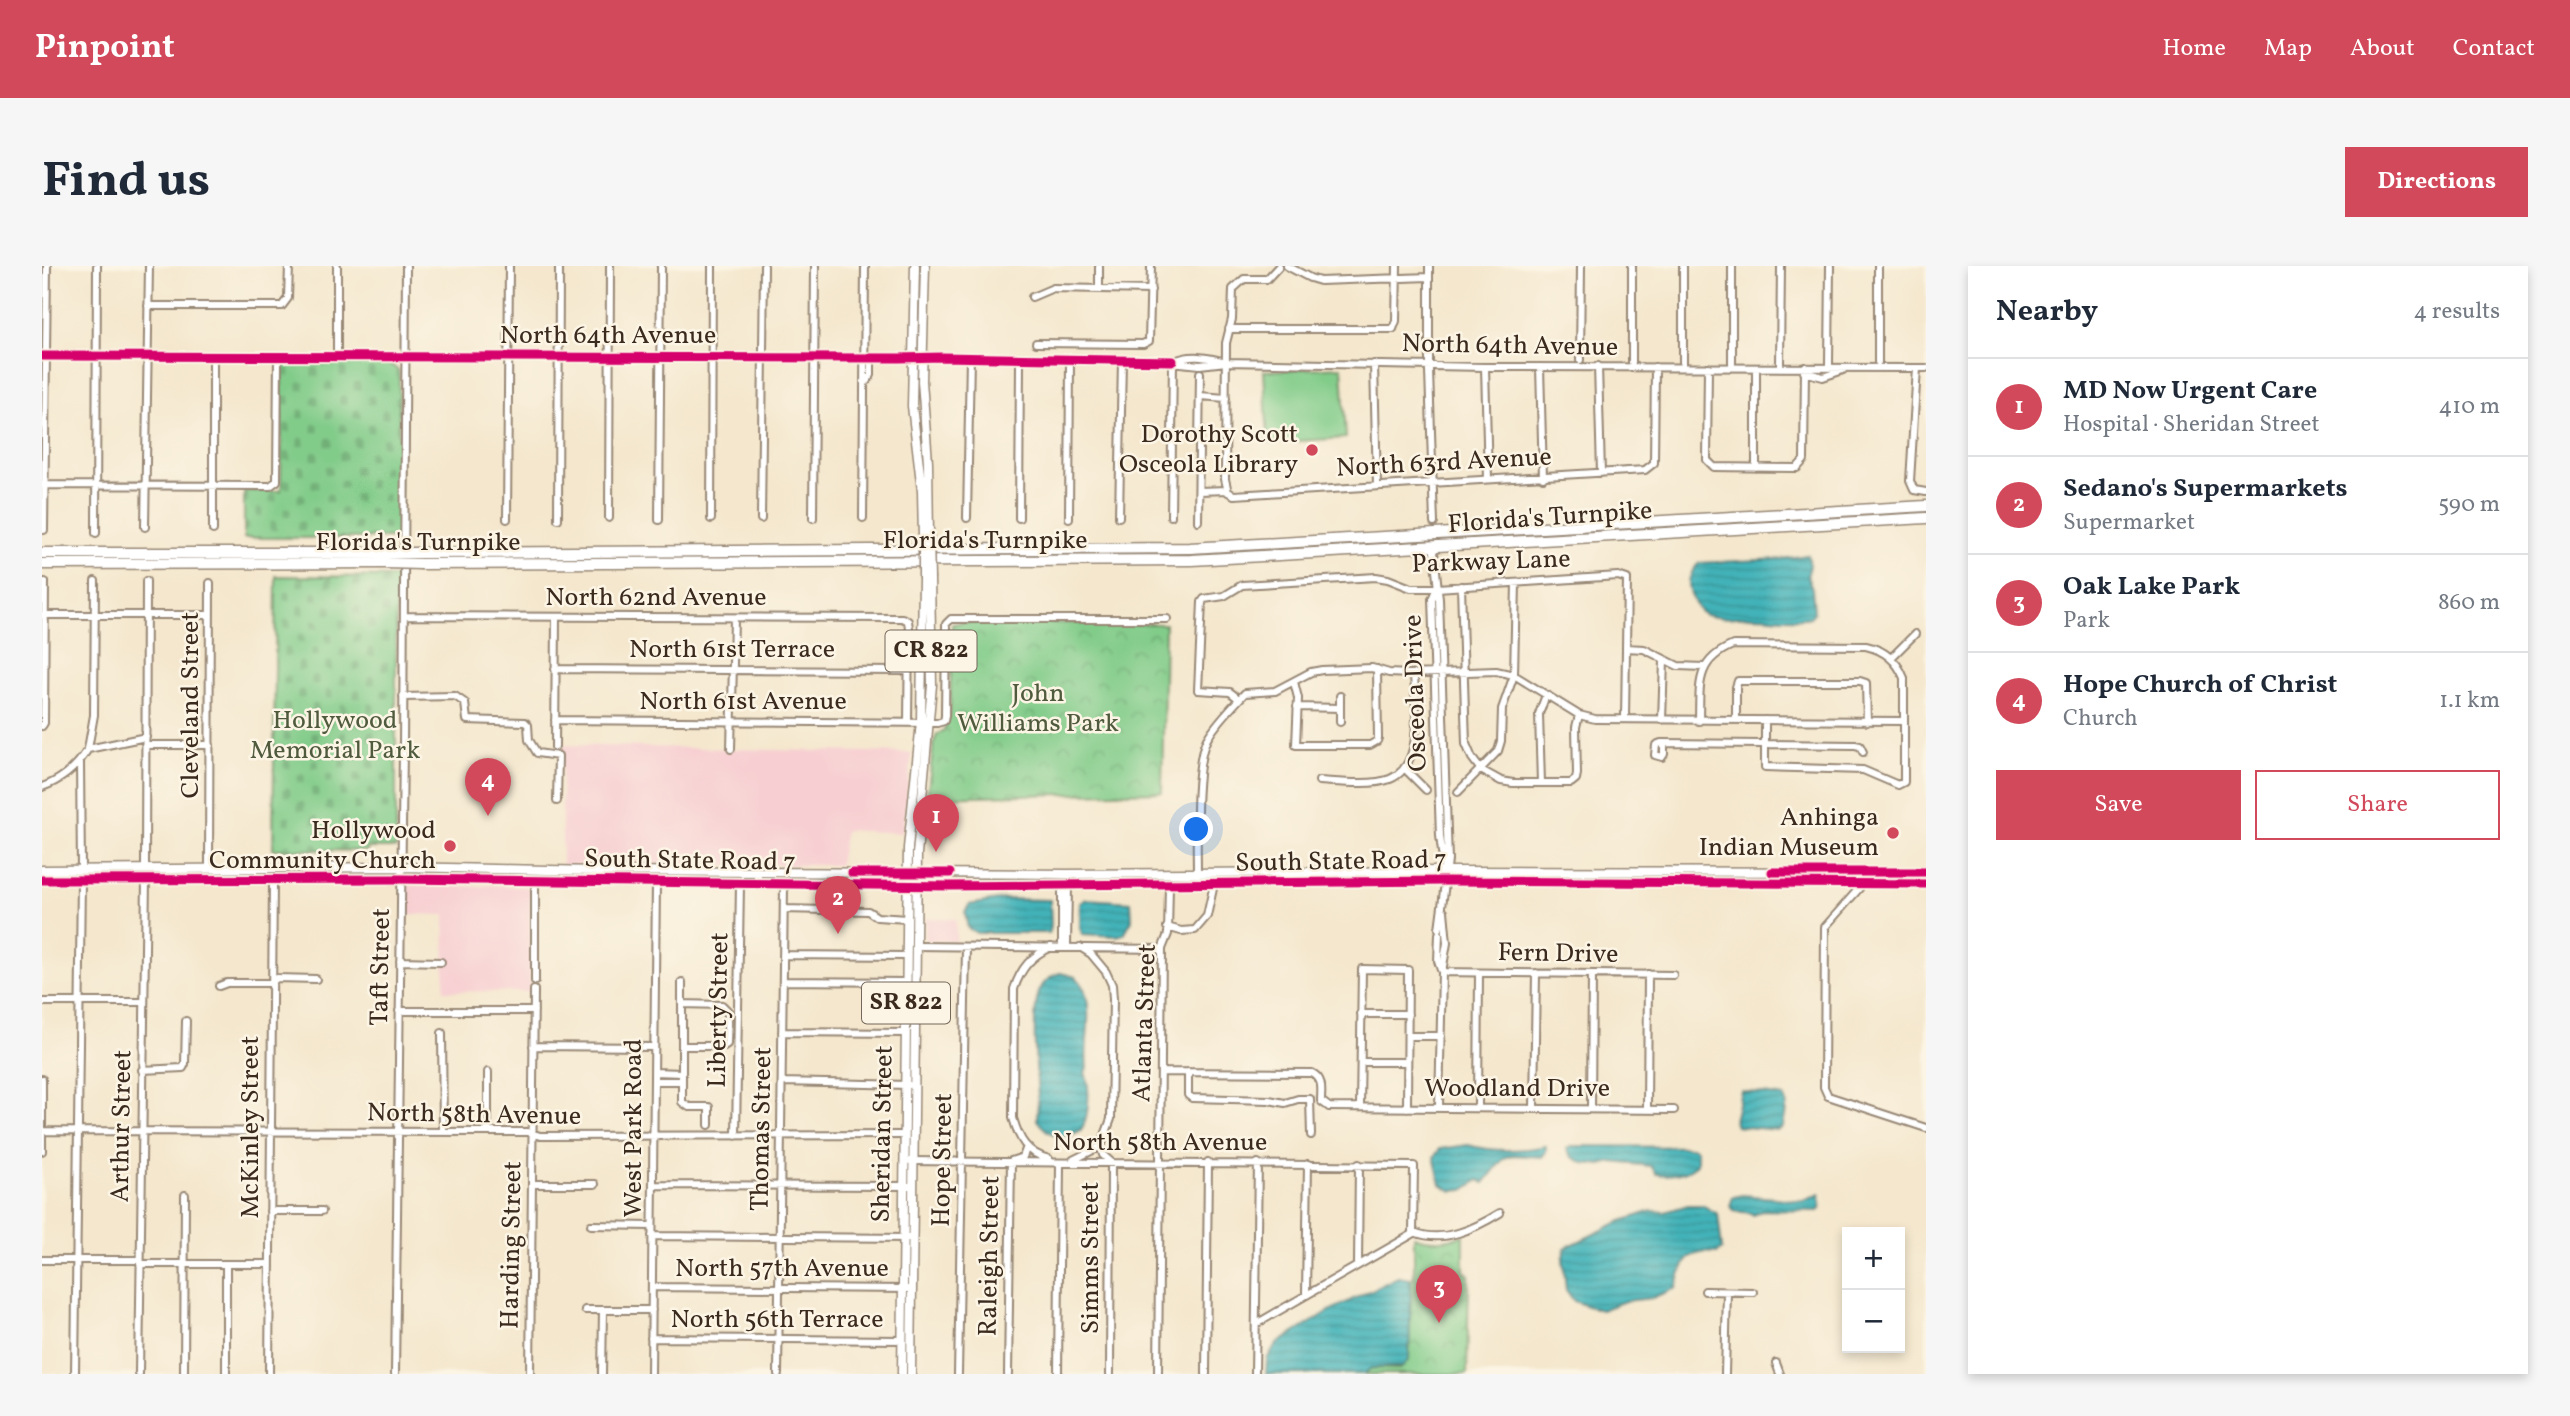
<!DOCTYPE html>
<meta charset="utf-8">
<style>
:root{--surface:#fff;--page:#f6f6f7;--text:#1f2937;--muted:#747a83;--line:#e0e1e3;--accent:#d1495b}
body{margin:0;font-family:Vollkorn,serif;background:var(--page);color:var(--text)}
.controls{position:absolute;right:21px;bottom:21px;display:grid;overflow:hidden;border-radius:0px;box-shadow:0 4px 10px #0003}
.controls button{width:63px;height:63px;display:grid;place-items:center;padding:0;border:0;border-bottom:2px solid var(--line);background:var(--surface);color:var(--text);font:35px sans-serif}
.you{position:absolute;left:1155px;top:564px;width:24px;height:24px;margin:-18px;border:5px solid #fff;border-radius:50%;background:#1a73e8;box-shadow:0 0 0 10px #1a73e833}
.badge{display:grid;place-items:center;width:46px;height:46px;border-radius:50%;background:var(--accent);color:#fff;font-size:23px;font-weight:700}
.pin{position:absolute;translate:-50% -58px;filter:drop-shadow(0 2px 4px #0008)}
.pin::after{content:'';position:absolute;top:37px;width:24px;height:21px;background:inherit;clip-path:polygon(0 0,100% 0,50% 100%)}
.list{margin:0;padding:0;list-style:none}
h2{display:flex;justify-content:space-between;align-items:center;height:91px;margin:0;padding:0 28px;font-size:30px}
h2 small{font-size:23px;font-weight:400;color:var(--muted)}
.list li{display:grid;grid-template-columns:46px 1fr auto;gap:21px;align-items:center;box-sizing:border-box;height:98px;padding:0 28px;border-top:2px solid var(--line)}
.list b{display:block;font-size:26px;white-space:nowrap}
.list p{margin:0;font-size:23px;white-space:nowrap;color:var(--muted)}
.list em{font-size:23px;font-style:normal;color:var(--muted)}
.actions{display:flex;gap:14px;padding:21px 28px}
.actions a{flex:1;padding:16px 0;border:2px solid var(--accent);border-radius:0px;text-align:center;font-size:24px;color:var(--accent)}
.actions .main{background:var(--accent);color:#fff}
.map{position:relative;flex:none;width:1884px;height:1108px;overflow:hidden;border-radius:0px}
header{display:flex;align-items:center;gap:42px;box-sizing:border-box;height:98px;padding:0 35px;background:var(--accent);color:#fff}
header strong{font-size:33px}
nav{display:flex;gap:38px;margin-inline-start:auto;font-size:24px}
.intro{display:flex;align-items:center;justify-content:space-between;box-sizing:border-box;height:168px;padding:0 42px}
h1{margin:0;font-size:49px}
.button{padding:18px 32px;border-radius:0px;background:var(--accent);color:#fff;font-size:24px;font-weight:700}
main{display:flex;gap:42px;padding:0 42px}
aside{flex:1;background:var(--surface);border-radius:0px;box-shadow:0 4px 10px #0003}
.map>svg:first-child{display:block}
.built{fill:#f7cfd2}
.grass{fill:#82cc8a;stroke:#5e7b54;stroke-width:2}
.cemetery{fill:url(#cemetery-stones);stroke:#5e7b54;stroke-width:2}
.park{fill:url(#park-crowns);stroke:#5e7b54;stroke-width:2}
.water{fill:url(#water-rules);stroke:#3e6e6c;stroke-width:2}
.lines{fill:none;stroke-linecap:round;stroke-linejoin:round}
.minor-casing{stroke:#988876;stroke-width:10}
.major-casing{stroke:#988876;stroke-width:11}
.highway-casing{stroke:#988876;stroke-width:13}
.minor{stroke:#fff;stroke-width:6}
.major{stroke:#fff;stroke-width:8}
.highway{stroke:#fff;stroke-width:10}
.major-bridge-casing{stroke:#988876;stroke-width:11;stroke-linecap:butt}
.highway-bridge-casing{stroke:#988876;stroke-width:13;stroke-linecap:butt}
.major-bridge{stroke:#fff;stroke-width:8}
.highway-bridge{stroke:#fff;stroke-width:10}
.cycleway-casing{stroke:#fcf5e5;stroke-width:13}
.cycleway{stroke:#d6006c;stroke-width:9}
.poi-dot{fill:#d1495b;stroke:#fcf5e5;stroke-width:2.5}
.labels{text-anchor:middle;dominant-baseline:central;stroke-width:5;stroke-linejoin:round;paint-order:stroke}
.shield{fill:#fcf5e5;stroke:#75675a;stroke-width:2}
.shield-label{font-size:24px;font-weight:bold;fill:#3b2a1e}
.street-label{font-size:26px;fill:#3b2a1e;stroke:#fcf5e5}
.poi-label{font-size:26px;fill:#3b2a1e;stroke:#fcf5e5;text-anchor:end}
.park-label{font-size:26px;fill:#505b3e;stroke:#fcf5e5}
</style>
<header>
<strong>Pinpoint</strong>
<nav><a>Home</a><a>Map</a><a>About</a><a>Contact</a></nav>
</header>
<div class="intro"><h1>Find us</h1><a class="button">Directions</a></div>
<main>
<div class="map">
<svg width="1884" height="1108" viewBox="0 0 1884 1108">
<defs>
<pattern id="cemetery-stones" width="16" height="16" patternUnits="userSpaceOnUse" patternTransform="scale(1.75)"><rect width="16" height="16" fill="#82cc8a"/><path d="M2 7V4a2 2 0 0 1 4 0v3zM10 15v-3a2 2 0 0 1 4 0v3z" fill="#71af77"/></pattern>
<pattern id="park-crowns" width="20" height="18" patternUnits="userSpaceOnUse" patternTransform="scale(1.75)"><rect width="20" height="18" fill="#82cc8a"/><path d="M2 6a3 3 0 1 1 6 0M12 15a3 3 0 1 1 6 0" fill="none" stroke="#71af77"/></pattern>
<pattern id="water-rules" width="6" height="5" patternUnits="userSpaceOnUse" patternTransform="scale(1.75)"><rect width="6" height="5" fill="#42b3b9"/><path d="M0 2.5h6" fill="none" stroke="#389296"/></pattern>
</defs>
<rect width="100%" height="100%" fill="#fcf5e5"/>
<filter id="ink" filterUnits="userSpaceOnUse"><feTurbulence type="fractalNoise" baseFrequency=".0143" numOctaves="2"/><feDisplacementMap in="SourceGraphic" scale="14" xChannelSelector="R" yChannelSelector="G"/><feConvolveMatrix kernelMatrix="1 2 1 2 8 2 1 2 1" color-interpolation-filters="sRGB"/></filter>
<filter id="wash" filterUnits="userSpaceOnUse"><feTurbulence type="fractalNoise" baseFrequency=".00686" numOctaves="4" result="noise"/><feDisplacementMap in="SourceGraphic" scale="28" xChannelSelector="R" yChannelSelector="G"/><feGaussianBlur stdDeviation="1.57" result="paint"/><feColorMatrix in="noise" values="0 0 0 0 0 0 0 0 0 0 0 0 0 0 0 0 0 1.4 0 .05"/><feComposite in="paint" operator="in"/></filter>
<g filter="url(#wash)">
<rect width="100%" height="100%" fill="#f4e7cd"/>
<!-- built -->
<path class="built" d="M520 479 870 487 860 567 803 564 797 599H520Z
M367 619 435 621 449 619 488 622V726L402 725 403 649 364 648V621Z
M884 652 914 653V675H883Z"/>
<!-- grass -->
<path class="grass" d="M1300 101 1304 172 1226 177 1222 105Z"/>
<!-- cemetery -->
<path class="cemetery" d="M240 98H348L357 105V272H202V225H239Z
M234 310 354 311V582H326L325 585 231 583Z"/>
<!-- park -->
<path class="park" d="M922 356 1123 358 1120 526 885 531 892 476 895 469 902 464 908 448 910 358Z
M1422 969V1005L1427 1009 1425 1108H1322L1329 1102 1358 1103 1367 1093 1368 1013 1372 1011V970C1388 976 1407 975 1422 969Z"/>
<!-- water -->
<path class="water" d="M1766 289 1768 300 1765 310 1770 322 1772 346 1768 351C1748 355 1728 349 1708 350 1693 351 1678 353 1664 349 1654 346 1647 326 1647 316 1648 308 1652 303 1657 297L1740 293Z
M962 633 1008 634 1009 661 1007 667H935L926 662 923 647 927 639Z
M1044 633 1089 636 1090 654 1082 668 1075 670 1040 668 1038 661V637Z
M1018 707 1034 711C1056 732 1041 774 1045 802L1043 806C1048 821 1048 849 1039 864 1020 874 1007 871 995 854 995 847 996 839 996 832 995 808 988 747 998 724 1002 715 1009 710 1018 707Z
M1699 825 1742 831 1745 837 1741 861 1736 864 1694 860 1692 855Z
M1426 879C1449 886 1481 885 1504 880V886L1500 891 1471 889 1462 892 1442 917 1437 914 1422 924 1410 925 1399 918 1392 891 1398 883Z
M1529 880 1652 881 1655 886V898C1645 907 1630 910 1615 908L1609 900 1570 896 1559 899 1542 897 1530 891 1525 883Z
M1778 928 1779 942 1776 945 1721 944 1711 949 1709 947 1693 945 1688 940 1691 931 1701 929 1762 935Z
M1646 939H1660L1676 948 1680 983 1675 987C1643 984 1642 996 1634 1022L1610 1032 1583 1035 1559 1044 1545 1040 1532 1035 1524 1024 1521 992 1523 982 1577 956 1610 945 1623 946Z
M1356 1011 1368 1013 1369 1020 1367 1093 1361 1101 1329 1102 1322 1108H1224L1225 1093 1235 1078 1289 1044Z"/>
</g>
<g filter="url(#ink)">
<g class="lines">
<defs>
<path id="minor" d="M295 0V90
M1237 0 1225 13H1202L1191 23 1190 53 1184 77 1183 213 1186 226 1192 229 1603 204 1612 197 1613 101
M1245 0 1268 12 1278 15 1387 11
M1387 0V105L1392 257
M1057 23V0
M990 31 1011 22 1109 24
M106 40H240L246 32 247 0
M1187 63H1351L1354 55 1355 0
M994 77 1101 78 1107 75 1109 0
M0 90 857 92 900 91 1109 94 1158 99 1184 96 1443 101 1884 102
M1538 94 1539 0
M1133 95C1148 88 1164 91 1180 95
M1590 96V0
M1641 96V0
M1836 96V0
M1690 97V0
M1332 98 1335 220
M1738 98 1739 0
M1787 98 1788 0
M1556 100 1559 207
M1443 101 1446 213
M1498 101 1501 212
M1666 101 1665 194 1672 201 1755 202 1762 194 1763 101
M1875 102 1868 215 1872 224 1884 226
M1762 106 1781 111 1801 104
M824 116 829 109V92
M1158 130 1184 132
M1714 202V102
M0 219 228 220 235 215 236 90
M1157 225 1185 224
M1129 250 1131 95
M1077 251 1080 94
M567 252 568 0
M771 252 773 0
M821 252 823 0
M925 252 928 91
M977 252 978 93
M1027 252 1028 94
M465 253 467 0
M516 253 517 0
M669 253 670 0
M719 253 722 0
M617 254 619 0
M1156 255 1158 107
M103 261 107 0
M2 264 5 0
M171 264V90
M54 267 55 0
M1392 286 1397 333 1406 594 1397 663
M1419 320 1424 478 1430 492 1439 504 1459 515 1471 517H1529L1534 513 1535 508 1534 461 1537 449
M1394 324 1390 333 1398 570 1402 602
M0 349H168
M362 350 860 352 866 355 867 362 866 456
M1584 382 1602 383 1636 400 1662 401
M1849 392 1873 368
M513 403 866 405
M1252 416 1256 432 1254 479H1328L1335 475 1336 472 1335 403
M361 431 413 430 423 437 425 454 483 456 486 459 487 474 495 487 516 490 515 535
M1197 433 1188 426 1156 424 1160 336 1162 333 1182 330 1200 319 1334 311 1346 313 1369 322H1395L1576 310 1585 313 1583 453
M1255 441 1298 442V456
M1298 442V430
M513 454 895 457 902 455 903 450 904 358 909 353H1125
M1620 454 1622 395
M1694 454V421L1696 415H1818L1824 417 1825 456
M1657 455C1658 419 1653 395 1691 379L1824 380C1842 384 1855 394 1862 412V516L1856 519 1821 504 1723 501V454
M0 460 2 457 3 316
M1622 477V488L1620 491 1613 489 1614 479 1619 477 1813 479 1818 480 1821 486
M104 479H168
M513 481 514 351
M46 483 52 449 53 315
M689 483 692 353
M38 496 39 604
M1362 502 1384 524
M1277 515C1296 516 1330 520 1348 513 1383 499 1373 438 1372 408
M1499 517 1497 448 1504 429
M0 521C20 514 35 501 46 483L104 471
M1416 526 1456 485 1459 475 1460 443 1472 409 1474 317
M103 603 104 315
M167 603 168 317
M1155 608C1155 578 1152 497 1165 473 1174 457 1190 441 1203 427L1233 425 1269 406 1280 404 1330 402 1347 407 1367 408 1454 405 1472 409 1537 449 1553 453 1862 455
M1821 618 1783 661 1782 821 1786 830 1884 862
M742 643 826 645 835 651 865 653
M1125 661 1139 665 1153 664 1165 650 1172 618
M1397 668 1396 695 1399 704
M874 680 1120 683
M1020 681V620
M1025 681 1026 620
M741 689 864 690
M358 695 399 696
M1400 706 1631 709
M493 715V614
M741 715 864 716
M640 716V836L647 841H667V859
M177 720 185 717H229L235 712 274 713
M0 736H101
M357 745H492
M1319 748H1366
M740 766 863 767
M400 767 401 866
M1366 770H1399
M491 780 612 781
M640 780H682L685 778 686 745 680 739 640 738
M1319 796H1365
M100 804 141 802 143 798 144 755
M612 806 640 807
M1119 806 1270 807C1282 813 1279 824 1279 835L1287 841 1632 844
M1146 806V829L1150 832 1227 834 1243 837 1256 833H1268L1269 869
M0 813V885
M612 815H640
M740 816 867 819
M1318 841 1320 703 1366 704 1365 842
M1397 842 1400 706 1405 677 1402 645
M1436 842 1437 707
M1492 842 1494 707
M1549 843 1550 708
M1605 843 1606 708
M0 865 446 866H486L498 870 863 869
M446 866V806
M694 870 698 618
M1059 880 1061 889 1069 896 1068 1108
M1007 893C984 887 977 873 971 852L972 723C979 702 989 690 1009 681
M1031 894 1059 880 1069 853 1071 733 1070 719 1064 706 1049 688 1038 681
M868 895 1372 900 1371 968 1214 1058
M490 918H553
M611 919 871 920
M228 945H280
M549 959 610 960
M1372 966C1401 978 1432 963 1458 947
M610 970 871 972
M0 994H98
M98 998H227
M1316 999 1317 898
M610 1021 870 1023
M1663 1025 1711 1026
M1264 1028 1266 898
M543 1044H610
M609 1072 861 1074
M1734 1097 1738 1108
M33 1108 39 614
M97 1108 104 613
M142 1108 143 929
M184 1108V998
M227 1108 231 615
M353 1108 361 483 364 0
M488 1108 492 724
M560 1108 561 1044
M609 1108 614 616
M736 1108 742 619
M916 1108 924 682
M966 1108 969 895 981 891 984 883
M1016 1108 1018 897
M1116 1108 1120 683 1126 668 1127 619
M1164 1108 1166 896
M1213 1108 1216 897
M1683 1108 1685 1026"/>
<path id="major" d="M873 0 870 140 880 225 881 271
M883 0 880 115 886 196 887 271
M0 604 359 601 555 605 1025 608 1403 605 1884 606
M0 614 359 613 908 620 1403 615 1884 618
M860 1108 866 582 879 456 881 312
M869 1108 875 588 890 419 888 313"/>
<path id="highway" d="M0 287H344
M380 287 1148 282 1884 240
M0 298 344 297
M379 298 1150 294 1884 252"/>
</defs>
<!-- minor casing -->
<use href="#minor" class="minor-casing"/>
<!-- major casing -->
<use href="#major" class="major-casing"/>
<!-- highway casing -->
<use href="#highway" class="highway-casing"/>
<!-- minor -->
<use href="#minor" class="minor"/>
<!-- major -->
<use href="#major" class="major"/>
<!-- highway -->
<use href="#highway" class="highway"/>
<defs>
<path id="major-bridge" d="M881 271V312
M887 271 888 313"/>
<path id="highway-bridge" d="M344 287H380
M344 297 379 298"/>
</defs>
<!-- major-bridge casing -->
<use href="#major-bridge" class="major-bridge-casing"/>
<!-- highway-bridge casing -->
<use href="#highway-bridge" class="highway-bridge-casing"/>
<!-- major-bridge -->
<use href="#major-bridge" class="major-bridge"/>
<!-- highway-bridge -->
<use href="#highway-bridge" class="highway-bridge"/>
<defs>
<path id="cycleway" d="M0 90 857 92 900 91 1131 95
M1730 606H1884
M810 607H908
M0 614 359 613 908 620 1403 615 1884 618"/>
</defs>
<!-- cycleway casing -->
<use href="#cycleway" class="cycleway-casing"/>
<!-- cycleway -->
<use href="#cycleway" class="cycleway"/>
</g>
</g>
<!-- markers -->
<g class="poi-dot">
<circle cx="1270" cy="184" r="7"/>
<circle cx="1851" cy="567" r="7"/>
<circle cx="408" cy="580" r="7"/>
</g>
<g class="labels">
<!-- shield labels -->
<g class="shield">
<rect x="843.5" y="364.5" width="91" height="41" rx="5"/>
<rect x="820" y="716.5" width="88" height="41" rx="5"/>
</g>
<g class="shield-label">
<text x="889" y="385">CR 822</text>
<text x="864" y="737">SR 822</text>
</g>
<!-- street labels -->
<g class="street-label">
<text x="566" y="70">North 64th Avenue</text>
<text transform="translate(1468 80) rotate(1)">North 64th Avenue</text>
<text transform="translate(1402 197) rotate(-3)">North 63rd Avenue</text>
<text transform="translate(1508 252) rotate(-4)">Florida's Turnpike</text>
<text x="943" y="275">Florida's Turnpike</text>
<text x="376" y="277">Florida's Turnpike</text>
<text transform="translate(1449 296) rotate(-2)">Parkway Lane</text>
<text x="614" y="332">North 62nd Avenue</text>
<text x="690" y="384">North 61st Terrace</text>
<text transform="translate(1374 427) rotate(-92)">Osceola Drive</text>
<text x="701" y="436">North 61st Avenue</text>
<text transform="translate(149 439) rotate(-90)">Cleveland Street</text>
<text transform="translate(648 595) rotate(1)">South State Road 7</text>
<text transform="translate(1299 596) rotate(-1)">South State Road 7</text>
<text transform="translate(1516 688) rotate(1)">Fern Drive</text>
<text transform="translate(339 701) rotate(-89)">Taft Street</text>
<text transform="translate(677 744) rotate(-89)">Liberty Street</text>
<text transform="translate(1103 757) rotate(-88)">Atlanta Street</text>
<text x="1475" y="823">Woodland Drive</text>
<text transform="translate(432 849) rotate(1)">North 58th Avenue</text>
<text transform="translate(80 860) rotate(-89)">Arthur Street</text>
<text transform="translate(209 861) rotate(-90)">McKinley Street</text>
<text transform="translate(592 862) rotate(-90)">West Park Road</text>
<text transform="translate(720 863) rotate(-89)">Thomas Street</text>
<text transform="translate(841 868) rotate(-89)">Sheridan Street</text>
<text x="1118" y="877">North 58th Avenue</text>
<text transform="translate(901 894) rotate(-89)">Hope Street</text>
<text transform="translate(470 979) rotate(-89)">Harding Street</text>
<text transform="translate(948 990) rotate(-89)">Raleigh Street</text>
<text transform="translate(1049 992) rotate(-90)">Simms Street</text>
<text x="740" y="1003">North 57th Avenue</text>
<text x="735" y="1054">North 56th Terrace</text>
</g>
<!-- poi labels -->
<g class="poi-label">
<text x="1256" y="169">Dorothy Scott<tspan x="1256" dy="30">Osceola Library</tspan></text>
<text x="1837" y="552">Anhinga<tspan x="1837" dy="30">Indian Museum</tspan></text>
<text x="394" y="565">Hollywood<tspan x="394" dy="30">Community Church</tspan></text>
</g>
<!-- park labels -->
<g class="park-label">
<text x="996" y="428">John<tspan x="996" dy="30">Williams Park</tspan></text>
<text x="293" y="455">Hollywood<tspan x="293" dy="30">Memorial Park</tspan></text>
</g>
</g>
</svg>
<div class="controls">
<button>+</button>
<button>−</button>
</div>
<div class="you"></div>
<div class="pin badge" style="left:894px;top:586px">1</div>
<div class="pin badge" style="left:796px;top:668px">2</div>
<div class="pin badge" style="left:1397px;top:1057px">3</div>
<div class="pin badge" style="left:446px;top:550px">4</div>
</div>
<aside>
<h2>Nearby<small>4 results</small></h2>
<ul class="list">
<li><span class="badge">1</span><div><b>MD Now Urgent Care</b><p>Hospital · Sheridan Street</p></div><em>410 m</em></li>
<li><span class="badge">2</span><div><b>Sedano's Supermarkets</b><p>Supermarket</p></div><em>590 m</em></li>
<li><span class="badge">3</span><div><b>Oak Lake Park</b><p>Park</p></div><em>860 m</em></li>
<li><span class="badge">4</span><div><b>Hope Church of Christ</b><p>Church</p></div><em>1.1 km</em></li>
</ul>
<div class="actions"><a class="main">Save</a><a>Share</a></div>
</aside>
</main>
